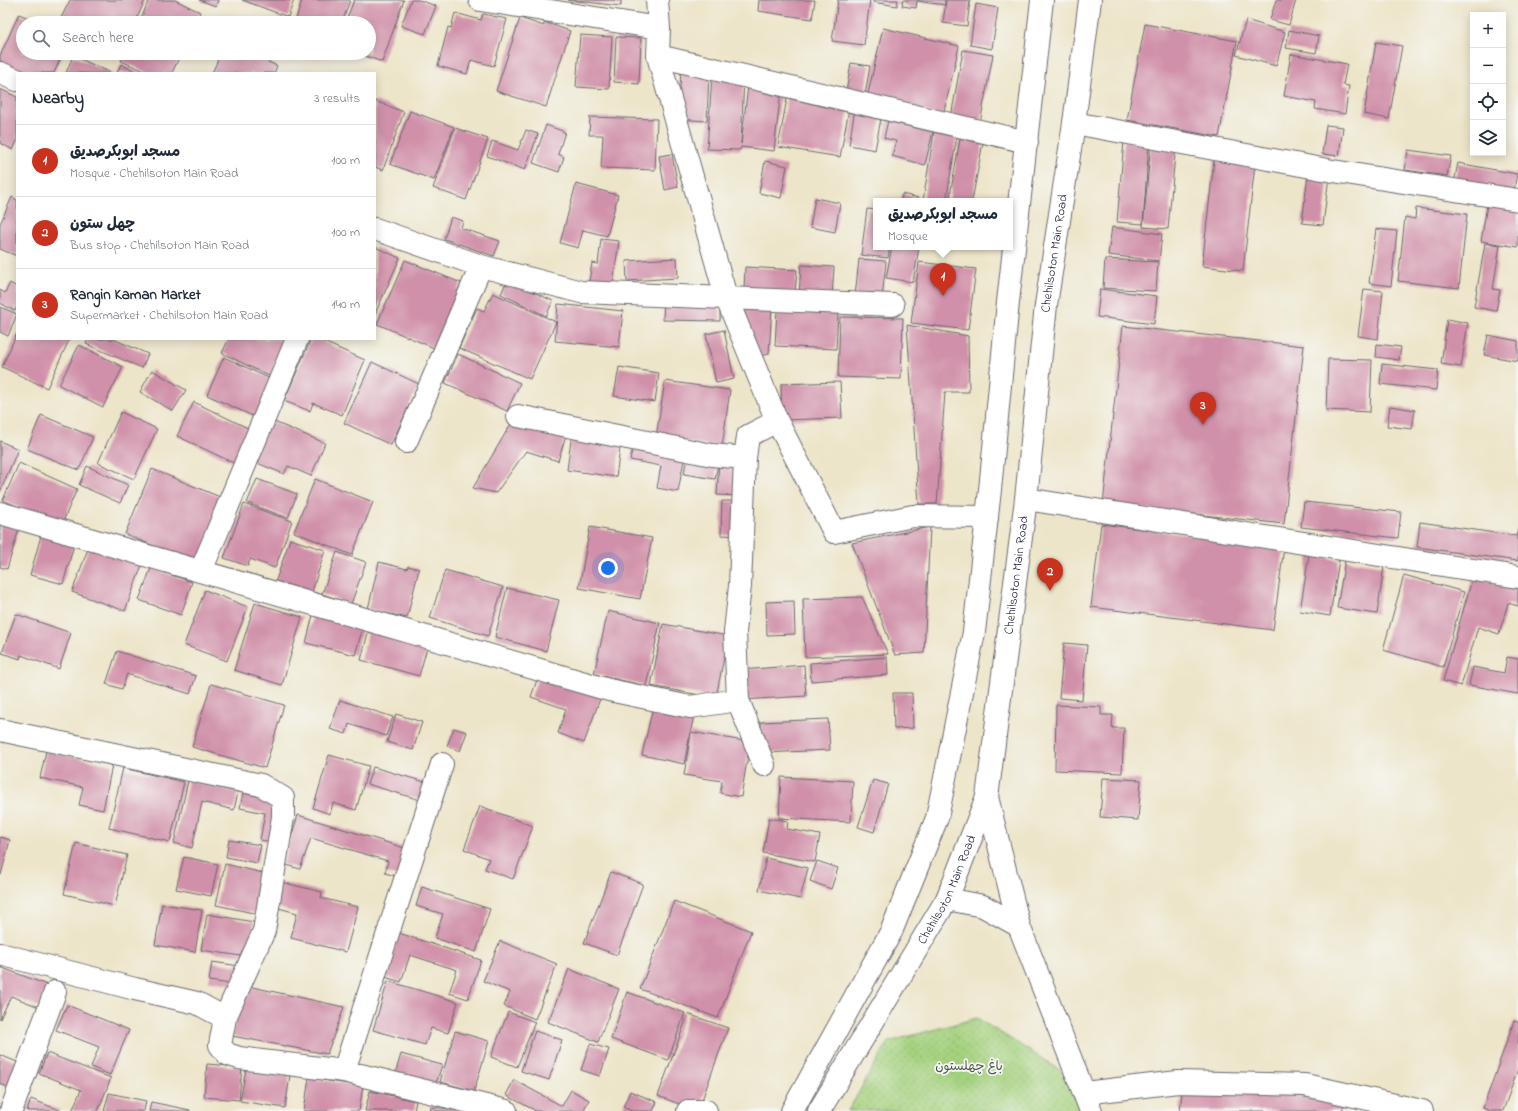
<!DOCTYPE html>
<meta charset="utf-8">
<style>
:root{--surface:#fff;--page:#f2f2f3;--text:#1f2937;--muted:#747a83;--line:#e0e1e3;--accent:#c8321e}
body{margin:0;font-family:"Indie Flower","Playpen Sans Arabic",sans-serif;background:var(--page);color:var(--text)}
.controls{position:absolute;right:12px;top:12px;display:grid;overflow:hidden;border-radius:0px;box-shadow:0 2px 10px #0003}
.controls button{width:36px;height:36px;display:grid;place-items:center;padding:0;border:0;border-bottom:1px solid var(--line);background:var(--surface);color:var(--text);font:20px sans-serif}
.you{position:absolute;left:608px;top:568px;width:14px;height:14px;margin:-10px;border:3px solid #fff;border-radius:50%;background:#1a73e8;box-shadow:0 0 0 6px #1a73e833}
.badge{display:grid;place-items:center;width:26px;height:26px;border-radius:50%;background:var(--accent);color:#fff;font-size:13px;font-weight:700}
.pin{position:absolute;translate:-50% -33px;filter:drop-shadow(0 1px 2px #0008)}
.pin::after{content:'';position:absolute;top:21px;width:14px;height:12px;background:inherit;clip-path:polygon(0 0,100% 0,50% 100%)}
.popup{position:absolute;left:873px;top:198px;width:140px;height:52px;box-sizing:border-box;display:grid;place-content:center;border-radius:0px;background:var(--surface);filter:drop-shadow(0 1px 3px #0005);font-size:13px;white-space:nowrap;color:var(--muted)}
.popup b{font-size:15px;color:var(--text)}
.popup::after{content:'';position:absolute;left:50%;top:100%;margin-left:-8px;border:8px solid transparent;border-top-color:var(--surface)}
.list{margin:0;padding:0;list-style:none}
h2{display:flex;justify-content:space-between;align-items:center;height:52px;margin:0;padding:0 16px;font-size:17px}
h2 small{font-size:13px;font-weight:400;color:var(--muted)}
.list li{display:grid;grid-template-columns:26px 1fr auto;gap:12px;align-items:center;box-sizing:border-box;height:72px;padding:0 16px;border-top:1px solid var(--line)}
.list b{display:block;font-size:15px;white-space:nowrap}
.list p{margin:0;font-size:13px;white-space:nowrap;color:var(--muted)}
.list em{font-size:13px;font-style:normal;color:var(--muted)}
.icon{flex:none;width:22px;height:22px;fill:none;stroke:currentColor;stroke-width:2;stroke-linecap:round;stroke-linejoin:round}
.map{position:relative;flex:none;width:1518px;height:1111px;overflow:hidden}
.search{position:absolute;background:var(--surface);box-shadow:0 2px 10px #0003;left:16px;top:16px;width:360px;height:44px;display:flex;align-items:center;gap:10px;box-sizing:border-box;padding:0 14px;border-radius:22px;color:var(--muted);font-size:15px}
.panel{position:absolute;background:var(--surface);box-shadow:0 2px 10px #0003;left:16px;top:72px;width:360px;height:268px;border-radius:0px}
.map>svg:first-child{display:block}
.park{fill:url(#park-dots);stroke:#647a5d}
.building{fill:#d090a9}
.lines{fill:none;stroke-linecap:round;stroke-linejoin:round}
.minor-casing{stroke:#69666d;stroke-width:24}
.tertiary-casing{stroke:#69666d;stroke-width:24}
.secondary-casing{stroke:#69666d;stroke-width:24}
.minor{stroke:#fff;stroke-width:22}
.tertiary{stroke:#fff;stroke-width:22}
.secondary{stroke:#fff;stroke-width:22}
.labels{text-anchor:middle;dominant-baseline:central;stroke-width:3.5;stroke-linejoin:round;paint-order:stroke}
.street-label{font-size:13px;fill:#22223b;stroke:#f6f6f2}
.park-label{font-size:13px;fill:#49574f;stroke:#f6f6f2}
</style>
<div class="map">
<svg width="1518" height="1111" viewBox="0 0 1518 1111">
<defs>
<pattern id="park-dots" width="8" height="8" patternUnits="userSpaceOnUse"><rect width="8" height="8" fill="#a5d27f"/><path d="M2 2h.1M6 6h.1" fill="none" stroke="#8eb46f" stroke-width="1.8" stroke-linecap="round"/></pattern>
</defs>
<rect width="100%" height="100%" fill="#f6f6f2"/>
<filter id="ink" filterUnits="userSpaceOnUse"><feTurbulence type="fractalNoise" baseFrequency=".025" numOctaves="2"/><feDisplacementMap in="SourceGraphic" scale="8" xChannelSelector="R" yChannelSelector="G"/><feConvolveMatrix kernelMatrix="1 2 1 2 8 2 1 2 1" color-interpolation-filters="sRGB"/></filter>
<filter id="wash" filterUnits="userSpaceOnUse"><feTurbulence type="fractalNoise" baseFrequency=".012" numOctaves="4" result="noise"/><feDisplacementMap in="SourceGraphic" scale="16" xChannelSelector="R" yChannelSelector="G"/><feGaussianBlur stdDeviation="0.9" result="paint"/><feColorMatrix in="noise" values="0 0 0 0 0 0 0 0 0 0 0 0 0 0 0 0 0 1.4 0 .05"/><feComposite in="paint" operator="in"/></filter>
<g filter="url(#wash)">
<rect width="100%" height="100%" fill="#ede5c9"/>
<!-- park -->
<path class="park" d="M977 1018 1068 1075 1080 1111H848L888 1042Z"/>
<g id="blocks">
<!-- building -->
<path class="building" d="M70 0H145L135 23H72L61 18Z
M149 0H175L200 12 195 23H139Z
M199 0H218L216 6Z
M242 0H294L288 17Z
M302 0H350L342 23H309L296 19Z
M354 0H404L382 62 357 53H369V23H345Z
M411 0H419L436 6 425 34 401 26Z
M568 0H621V6Z
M759 0H815L812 19 758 11Z
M838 0H870L864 45 832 41Z
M873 0H898L897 6 873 2Z
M903 0H945V5L917 1 916 8 902 6Z
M946 0H970L967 26 943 23Z
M1276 0H1296L1289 25 1270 20Z
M976 4 998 8 992 49 970 45Z
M455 13 481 20 483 14 507 19 494 66 471 60 467 74 438 66 448 27 451 28Z
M19 14 40 23H23V53H63L54 73H27L0 61V56Z
M520 18 544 26V22L570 31 546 107 496 91Z
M1246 20 1285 32 1276 66 1236 55Z
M1145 24 1237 41 1219 137 1127 120Z
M883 28 959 46 943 116 867 98Z
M1289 30 1319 36 1316 53 1286 48Z
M580 35 612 37 609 89 576 87Z
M616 37 641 38 639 84 614 82Z
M1376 42 1402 46 1389 119 1364 114Z
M963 50 993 55 980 123 951 117Z
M125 53H181L172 73H149L121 61Z
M221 53H249L277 66 274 73H212Z
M1291 54 1347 64 1343 85 1349 86 1345 114 1315 109 1316 102 1284 96Z
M73 56 112 73H66Z
M851 63 870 66 865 95 846 92Z
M121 64 139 73H117Z
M681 71 709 73 707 121 678 119Z
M712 76 744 78 741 144 748 86 781 90 774 151 741 147 740 150 707 149Z
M0 89 17 97V141L13 150 0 143Z
M788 93 850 104 840 157 778 147Z
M375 101 404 112 383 170 375 167Z
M855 109 882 113 875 150 849 145Z
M410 111 454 127 434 180 390 164Z
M889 116 934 127 925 165 892 156 896 141 884 138Z
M590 117 657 119 655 170 601 168 603 135H589Z
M546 125 565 132 558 154 564 157 559 172 533 163Z
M1326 125 1343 127 1339 156 1322 154Z
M935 126 958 130 946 201H923Z
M455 128 488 139 466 200 433 188Z
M526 130 538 134 525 170 487 156 492 141 518 150Z
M961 133 984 137 972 201H949Z
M1124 141 1149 143 1143 224 1117 222Z
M1151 142 1176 144 1168 229 1143 227Z
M1408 150 1451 156 1447 176 1405 170Z
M672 154 678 187 665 190 659 156Z
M1214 160 1255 164 1243 271 1202 266Z
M765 161 787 166 781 198 759 193Z
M1458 163 1517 174 1513 195 1454 183Z
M1308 174 1329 176 1323 225 1302 223Z
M576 184 618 195 607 236 583 230 578 248 560 243Z
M902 194 919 198 918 201H901Z
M12 197 17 200V256L0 249V224Z
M815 198 840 203 835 232 810 227Z
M1487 205 1518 210V247L1481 241Z
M1416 208 1467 214 1459 288 1398 281 1405 217 1415 219Z
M867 209 876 210V247H890L888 258 861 255Z
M451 217 463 221 461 228 500 241 494 256 444 239Z
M1112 227 1162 234 1159 261 1108 255Z
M1376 229 1397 231 1391 286 1369 283Z
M601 239 619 241 613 284 589 281 592 263 598 264Z
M1485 243 1500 245 1493 289 1500 290 1496 311 1474 307Z
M375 247 400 258 375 314Z
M892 247H919L913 282 886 278Z
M677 258 678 278 627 281 626 261Z
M859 259 886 261 882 299 855 296Z
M1105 259 1158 262 1156 291 1103 288Z
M405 260 461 283 434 348 377 324Z
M919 262 976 269 968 330 911 323Z
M801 265 834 267 832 297 799 295Z
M745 267 797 270 795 293 744 290Z
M507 280 553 301 546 316 501 294Z
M10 283 17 287V306L15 311 0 303V290L5 293Z
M1100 289 1157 296 1154 324 1097 317Z
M1364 289 1383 291 1378 339 1358 336Z
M493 293 556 322 530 379 459 348 477 308 484 311Z
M664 298 720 299V321L663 320Z
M558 304 623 311 619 347 555 341Z
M743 306 772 307 769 354 756 357Z
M0 307 17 314 8 336 0 332Z
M777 310 838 314 836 349 775 346Z
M840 317 903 318 901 379 838 377Z
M1447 319 1468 323 1461 367 1441 364Z
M907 325 968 336 969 392H945L937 504H919Z
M1123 326 1304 346 1284 524 1103 504Z
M724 330 734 379 716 383 706 334Z
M17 333V339L69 340 47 388 2 367Z
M1488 335 1518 341V361L1484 355Z
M88 339H113L148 354 142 368 86 344Z
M229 339H295L275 379 222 353Z
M311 339H317L365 360 342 415 313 403 310 411 284 401Z
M1377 344 1401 347 1399 360 1376 357Z
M79 345 123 367 103 407 59 385Z
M458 354 520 383 507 411 445 383Z
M224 357 277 382 259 419 207 395Z
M1328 359 1372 360 1370 412 1326 410Z
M372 362 419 384 391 445 344 423Z
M1382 364 1438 370 1436 390 1380 384Z
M619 367 659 373 655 402 614 396Z
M152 370 186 390 173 411 140 392Z
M665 381 730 390 722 447 656 437Z
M840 382 842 418 782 420 781 384Z
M194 402 254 431 238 465 177 436Z
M1390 406 1415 410 1412 429 1387 426Z
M121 412 157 429 134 479 98 463Z
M41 415 93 437 79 470 27 449Z
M515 417 567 432 558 461 526 451 496 493 473 488Z
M267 419 325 443 311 476 288 466 284 474 250 460Z
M572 433 621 441 616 477 567 470Z
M0 441 18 449 0 492Z
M634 444 685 454 678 492 657 488 661 466 630 460Z
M687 454 719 459 715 479 684 474Z
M719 462 742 463 740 496 717 495Z
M19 463 77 489 61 526 3 500Z
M87 466 128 485 120 503 79 485Z
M152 469 225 499 198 564 125 534Z
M257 479 297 494 288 518 247 503Z
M315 479 373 502 352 555 294 532Z
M722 501H740L738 536 721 535Z
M1304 502 1401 512 1398 538 1301 527Z
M244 504 292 521 275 568 250 559 248 566 224 558Z
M1420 522 1516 536 1518 528V561L1417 547Z
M0 523 19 529 7 569 0 567Z
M1101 524 1284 547 1273 630 1091 607Z
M590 527 652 538 640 599 579 588Z
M930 527 924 653 895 655 852 543Z
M42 532 75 541 63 584 30 575Z
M290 539 325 550 310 598 274 586Z
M89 546 142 565 125 611 72 592Z
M337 552 366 562 351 604 322 594Z
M1309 555 1339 560 1330 616 1300 611Z
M1345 560 1384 566 1377 614 1337 608Z
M379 562 407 569 408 566 419 569 407 618 368 609Z
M151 568 192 582 181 615 139 600Z
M445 570 503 587 488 636 430 618Z
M1404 575 1464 592 1443 667 1383 650Z
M1473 576 1518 589V606L1508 603 1499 634 1478 627 1461 686 1443 681Z
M507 588 559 600 546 651 495 637Z
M205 590 248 607 227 661 184 645Z
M862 597 888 654 805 657 803 599Z
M794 601 795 634 767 635 766 602Z
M255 603 302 617 282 685 234 670Z
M608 611 660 623 646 686 594 674Z
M16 614 71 633 59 669 21 655 20 659 2 653Z
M313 615 363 627 355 655 306 643Z
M663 624 728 636 716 698 651 686Z
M369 629 428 644 419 676 361 660Z
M1064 643 1087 645 1082 700 1059 698Z
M117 651 196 676 190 694 127 674 122 689 106 684Z
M887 657 888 675 811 681 810 663Z
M1507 657 1518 659V694L1469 685 1473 667 1504 673Z
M804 665 806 696 743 700 741 670Z
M539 674 601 696 584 743 558 733 566 709 531 697Z
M211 684 284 705 265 768 192 747Z
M893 693H912L913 728 894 729Z
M340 700 393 717 386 736 349 724 346 734 330 729Z
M1056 705 1101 707V715H1113L1112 728H1124L1122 773 1055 770Z
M653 707 694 715 684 764 642 755Z
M396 714 422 722 413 750 387 742Z
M828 719 830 750 762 753 761 722Z
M454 728 467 732 460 751 447 746Z
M691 732 750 742 741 797 720 793 722 781 684 775Z
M46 751 112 765 103 810 79 805 83 787 40 778Z
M329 755 369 766 356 810 333 803 330 814 313 808Z
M373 767 432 784 427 802 367 784Z
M123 768 184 782 170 842 109 828Z
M781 777 853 781 851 822 779 818Z
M1103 778 1141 780 1138 820 1100 817Z
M873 780 888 784 874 832 858 827Z
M188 781 238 792 234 810 202 802 192 848 174 843Z
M243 793 281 801 272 842 260 840 265 813 240 808Z
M480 806 533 826 513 879 485 869 489 859 464 849Z
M298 815 408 849 399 877 385 873 388 861 311 838 300 869 283 864Z
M769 818 788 821 787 829 820 835 815 862 763 853Z
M0 837 10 840 1 875H0Z
M229 840 261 845 257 863 226 857Z
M76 843 127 855 115 906 64 894Z
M184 857 218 864 211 896 176 889Z
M766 858 808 868 800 899 759 890Z
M817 861 838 868 831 889 810 881Z
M225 864 267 874 258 914 216 905Z
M611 872 643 884 617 955 584 943Z
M277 881 322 892 321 898 358 907 346 952 291 938 297 913 271 906Z
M422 887 490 909 476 952 435 938 443 914 416 906Z
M674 901 751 931 718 1018 640 989Z
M162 904 202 910 195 952 155 945Z
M207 914 254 922 248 957 201 950Z
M399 933 481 960 468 999 449 993 457 970 410 955 401 982 385 977Z
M500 941 557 964 535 1019 504 1006 510 992 483 981Z
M212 962 240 966 238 985 209 981Z
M0 967 47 985 39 1007 11 996 0 1019Z
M569 969 619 989 598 1042 548 1022Z
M388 981 458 1002 448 1033 431 1028 425 1045 373 1030Z
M243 985 344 1007 327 1054 232 1036Z
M627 992 685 1013 668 1060 611 1039Z
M67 1005 129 1030 110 1075 91 1067 99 1047 56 1030Z
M508 1012 535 1022 517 1067 491 1057Z
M688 1014 728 1028 698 1111 658 1096Z
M1514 1021 1518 1022V1069L1503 1111H1490L1483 1108Z
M455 1031 489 1041 474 1091 440 1082Z
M535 1031 562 1040 549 1080 521 1071Z
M590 1044 609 1049 600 1076 581 1070Z
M47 1053 111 1078 98 1111H72L81 1090 39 1073Z
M401 1054 442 1065 435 1087 395 1075Z
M0 1055 22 1064 12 1089 0 1084Z
M207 1064 242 1067 239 1100 204 1097Z
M246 1069 290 1076 285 1108 240 1101Z
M309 1078 363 1086 359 1111H304Z
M514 1080 562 1106 571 1090 589 1100 583 1111H536L506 1095Z
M370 1091 416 1101 414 1111H365Z
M630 1091 657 1102 653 1111H632L623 1107Z
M1268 1091 1344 1103 1342 1111H1180L1182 1093Z
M109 1093 146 1101 144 1111H104Z
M31 1099 62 1111H27Z
M151 1102 190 1110V1111H149Z
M431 1107 460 1110V1111H430Z"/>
</g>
</g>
<g filter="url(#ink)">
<use href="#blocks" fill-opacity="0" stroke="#69666d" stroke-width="1"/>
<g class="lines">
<defs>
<path id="minor" d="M480 0 659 28
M657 0 659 28 658 56 726 297 777 421 834 532 913 516 987 517
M658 56 1027 142
M0 73 17 80
M1074 123 1333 171 1518 200
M375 229 481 266 581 292 893 305
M518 416 712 455 745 458
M406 442 481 266
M1026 499 1518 577
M0 513 609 690 690 707 738 700
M201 571 297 339
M0 730 261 785 283 798V817L264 931 225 1018
M764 765 738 700 735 632 740 586 745 458 748 436 777 421
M0 954 135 989 197 1003 225 1018 220 1045 227 1054 239 1058 344 1071 506 1111
M344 1071 442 764
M1084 1093 1178 1082 1305 1085 1422 1111
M11 1111 55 992
M688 1111H706"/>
<path id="tertiary" d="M987 797 1019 926 1091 1111
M947 899 983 906 1019 926"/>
<g id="secondary">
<path d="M792 1111 891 932 937 818 974 632 990 490 1008 302 1042 0"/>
<path id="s1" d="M819 1111 947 899 987 797 1026 499 1046 305 1074 123 1090 0"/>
</g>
</defs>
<!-- minor casing -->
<use href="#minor" class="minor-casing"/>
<!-- tertiary casing -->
<use href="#tertiary" class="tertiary-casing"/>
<!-- secondary casing -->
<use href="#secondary" class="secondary-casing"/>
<!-- minor -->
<use href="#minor" class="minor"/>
<!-- tertiary -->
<use href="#tertiary" class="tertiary"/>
<!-- secondary -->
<use href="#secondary" class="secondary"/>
</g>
</g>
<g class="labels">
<!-- street labels -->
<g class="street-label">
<text stroke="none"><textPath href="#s1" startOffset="905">Chehilsoton Main Road</textPath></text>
<text stroke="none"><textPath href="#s1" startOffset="581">Chehilsoton Main Road</textPath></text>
<text stroke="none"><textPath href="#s1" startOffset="256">Chehilsoton Main Road</textPath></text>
</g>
<!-- park labels -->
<g class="park-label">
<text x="969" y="1066">باغ چهلستون</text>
</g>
</g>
</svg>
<div class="controls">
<button>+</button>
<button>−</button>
<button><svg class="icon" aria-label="locate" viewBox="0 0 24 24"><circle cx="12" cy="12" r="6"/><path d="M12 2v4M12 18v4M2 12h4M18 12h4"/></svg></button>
<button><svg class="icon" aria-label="layers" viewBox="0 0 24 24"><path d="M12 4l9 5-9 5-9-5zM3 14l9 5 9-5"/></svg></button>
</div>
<div class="you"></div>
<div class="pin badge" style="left:943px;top:296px">1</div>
<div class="popup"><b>مسجد ابوبکرصدیق</b>Mosque</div>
<div class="pin badge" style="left:1050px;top:591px">2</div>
<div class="pin badge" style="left:1203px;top:425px">3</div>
<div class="search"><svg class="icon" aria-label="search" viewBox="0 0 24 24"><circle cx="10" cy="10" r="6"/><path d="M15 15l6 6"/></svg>Search here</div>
<section class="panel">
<h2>Nearby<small>3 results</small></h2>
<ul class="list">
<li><span class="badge">1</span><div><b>مسجد ابوبکرصدیق</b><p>Mosque · Chehilsoton Main Road</p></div><em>100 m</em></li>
<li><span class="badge">2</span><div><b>چهل ستون</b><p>Bus stop · Chehilsoton Main Road</p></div><em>100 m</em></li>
<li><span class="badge">3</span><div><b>Rangin Kaman Market</b><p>Supermarket · Chehilsoton Main Road</p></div><em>140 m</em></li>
</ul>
</section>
</div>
